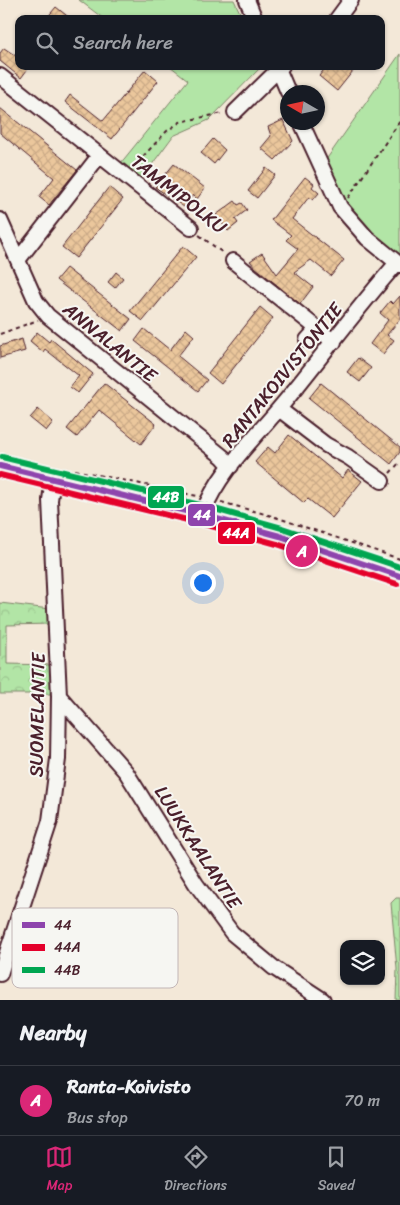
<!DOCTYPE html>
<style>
:root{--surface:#171b24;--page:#20242c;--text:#f1f3f6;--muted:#9ea1a6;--line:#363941;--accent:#db2777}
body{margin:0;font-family:Sriracha,sans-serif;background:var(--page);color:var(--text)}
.controls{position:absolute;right:15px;bottom:15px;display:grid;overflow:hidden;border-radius:10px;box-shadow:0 1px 4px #0004}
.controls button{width:45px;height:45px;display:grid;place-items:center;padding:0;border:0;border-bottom:1px solid var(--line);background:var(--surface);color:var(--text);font:25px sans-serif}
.compass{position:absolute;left:280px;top:85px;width:45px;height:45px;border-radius:50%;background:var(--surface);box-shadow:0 1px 4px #0004;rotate:279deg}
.you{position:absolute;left:202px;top:582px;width:18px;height:18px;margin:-12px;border:4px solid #fff;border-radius:50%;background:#1a73e8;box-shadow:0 0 0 8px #1a73e833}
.badge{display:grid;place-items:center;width:32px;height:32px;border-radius:50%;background:var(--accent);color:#fff;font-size:16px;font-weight:700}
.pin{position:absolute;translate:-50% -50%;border:2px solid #fff;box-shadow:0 1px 5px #0006}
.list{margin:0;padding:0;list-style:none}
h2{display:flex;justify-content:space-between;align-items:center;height:65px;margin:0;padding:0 20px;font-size:21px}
h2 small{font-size:16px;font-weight:400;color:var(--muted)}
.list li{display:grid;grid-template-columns:32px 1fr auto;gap:15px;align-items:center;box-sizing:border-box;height:70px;padding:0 20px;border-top:1px solid var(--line)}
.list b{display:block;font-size:19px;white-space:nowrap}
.list p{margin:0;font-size:16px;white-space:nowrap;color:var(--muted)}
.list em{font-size:16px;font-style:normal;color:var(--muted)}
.icon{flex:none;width:28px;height:28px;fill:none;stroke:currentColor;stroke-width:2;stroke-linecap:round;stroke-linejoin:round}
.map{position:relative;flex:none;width:400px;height:1000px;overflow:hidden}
.search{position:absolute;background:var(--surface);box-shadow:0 1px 4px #0004;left:15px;right:15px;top:15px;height:55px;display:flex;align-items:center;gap:12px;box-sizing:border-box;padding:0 18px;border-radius:10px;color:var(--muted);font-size:19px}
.sheet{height:135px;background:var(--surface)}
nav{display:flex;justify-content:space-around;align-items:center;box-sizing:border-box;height:70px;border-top:1px solid var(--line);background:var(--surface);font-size:14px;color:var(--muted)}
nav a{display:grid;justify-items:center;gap:2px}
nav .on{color:var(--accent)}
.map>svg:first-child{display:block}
.green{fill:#b2e5a6;stroke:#7e8268}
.forest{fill:url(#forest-crowns);stroke:#7e8268}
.building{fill:url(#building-cross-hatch);stroke:#4a1f2b}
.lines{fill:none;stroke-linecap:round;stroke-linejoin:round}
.minor-casing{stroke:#4a1f2b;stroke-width:18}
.major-casing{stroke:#4a1f2b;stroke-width:20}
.path{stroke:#4a1f2b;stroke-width:2;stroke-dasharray:4 4;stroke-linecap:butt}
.minor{stroke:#f6f6f2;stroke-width:14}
.major{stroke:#f9deab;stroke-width:16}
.bus-1-casing{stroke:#f6f6f2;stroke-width:10}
.bus-2-casing{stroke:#f6f6f2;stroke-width:10}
.bus-3-casing{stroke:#f6f6f2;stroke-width:10}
.bus-1{stroke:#8e44ad;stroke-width:6}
.bus-2{stroke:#e4002b;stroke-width:6}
.bus-3{stroke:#00a651;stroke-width:6}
.labels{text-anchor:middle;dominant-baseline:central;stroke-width:4;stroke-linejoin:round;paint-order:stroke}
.street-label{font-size:19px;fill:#4a1f2b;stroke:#f6f6f2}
.key{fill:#f6f6f2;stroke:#c2b6b6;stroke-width:1}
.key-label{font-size:14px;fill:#4a1f2b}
.line-badge{stroke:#f6f6f2;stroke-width:2}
.badge-label{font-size:14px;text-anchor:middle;font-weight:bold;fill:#fff}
</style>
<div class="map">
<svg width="400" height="1000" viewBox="0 0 400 1000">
<defs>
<pattern id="forest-crowns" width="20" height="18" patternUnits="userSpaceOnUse" patternTransform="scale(1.25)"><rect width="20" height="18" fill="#b2e5a6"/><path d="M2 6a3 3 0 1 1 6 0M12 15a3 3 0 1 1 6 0" fill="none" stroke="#9bc48f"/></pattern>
<pattern id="building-cross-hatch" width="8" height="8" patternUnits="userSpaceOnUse" patternTransform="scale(1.25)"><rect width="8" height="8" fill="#ebc79c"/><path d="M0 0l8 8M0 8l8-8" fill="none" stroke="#cbaa87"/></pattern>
</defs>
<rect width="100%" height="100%" fill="#f3e8d8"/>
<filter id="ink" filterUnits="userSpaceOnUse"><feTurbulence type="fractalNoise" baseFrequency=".02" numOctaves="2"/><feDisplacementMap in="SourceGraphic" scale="10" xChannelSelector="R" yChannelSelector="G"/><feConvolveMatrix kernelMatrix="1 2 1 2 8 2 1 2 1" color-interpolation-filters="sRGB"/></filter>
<g filter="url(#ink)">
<!-- green -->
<path class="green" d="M79 0H234L243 19H104Z
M400 54V265L367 238 321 167Z
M170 66H262L209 120 173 136 142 178 120 164 188 80Z"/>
<!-- forest -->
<path class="forest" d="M0 603 50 609 52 624 7 625V664L52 665 51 694H0Z
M396 898H400V1000H396L397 969 391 903Z"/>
<!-- building -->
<path class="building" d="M56 7 71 19H46Z
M4 48 19 58V66H30L21 78 0 61V53Z
M327 66H357L337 91 319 76Z
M145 70 158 81 112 139 65 102 70 95 103 121Z
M0 108 77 170 49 205 39 197 54 178 0 133Z
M283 120 293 141 275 160 261 148 271 136 268 127Z
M213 139 225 150 214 164 201 153Z
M174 164 205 188 197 199 193 195 184 207 155 187Z
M266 168 275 175 257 198 248 191Z
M305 177 314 184 312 187 319 193 313 200 309 197 292 219 344 260 331 276 311 260 294 272 313 287 300 304 255 267 250 261 262 253 277 274 298 249 286 240 291 235 271 220Z
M109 187 123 199 76 258 62 247Z
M235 201 238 205 242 203 247 210 235 219 238 223 228 231 216 215Z
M183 246 196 257 143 321 130 311Z
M66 268 131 319 122 331 56 280Z
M116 272 123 278 115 288 108 282Z
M400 296V319L387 335 394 340 383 354 370 344 388 320 380 313 390 301 393 304Z
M260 307 273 318 221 384 208 373Z
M144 329 170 350 186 329 194 336 178 356 207 380 198 391 135 341Z
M37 332 49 342 51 339 93 374 78 393 70 387 79 376 45 349 43 352 30 341Z
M22 339 25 351 0 358V346Z
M358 358 371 368 360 382 347 372Z
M104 383 156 424 141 444 99 410 77 437 67 429Z
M321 383 400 447V452L391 464 309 398Z
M38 409 53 422 46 431 30 418Z
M289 435 342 478 348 470 362 481 332 518 308 499 304 503 255 462 268 447 275 453Z"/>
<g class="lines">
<defs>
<path id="minor" d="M247 0 255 19
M337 19 351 0
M277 66 288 92
M0 76 191 228
M235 112 282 66
M301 122 340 207 367 238 400 265
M0 220 36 301 48 316 223 457 231 466
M18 260 99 156
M233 261 334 342
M307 340 317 329
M279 409 326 445 348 457 382 481
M202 515C218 472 254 439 282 405 321 358 357 308 397 263
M59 696 126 772 196 884 232 933 274 968 323 1000
M0 974 50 821 58 759 59 696 50 500 53 479"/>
<path id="major" d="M0 466 202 515 280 536 400 576"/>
</defs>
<!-- minor casing -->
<use href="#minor" class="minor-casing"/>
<!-- major casing -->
<use href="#major" class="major-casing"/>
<!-- path -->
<path class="path" d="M284 102 288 109
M132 168 167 131 180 122 223 113
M348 198 400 121
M199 235 223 253
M0 334 38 320
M75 470 197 496
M390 473 400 462
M221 502 272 516 400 559"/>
<!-- minor -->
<use href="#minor" class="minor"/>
<!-- major -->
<use href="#major" class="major"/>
<defs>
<path id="bus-1" d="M0 466 202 515 280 536 400 576"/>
<path id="bus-2" d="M0 475 200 523 277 544 397 584"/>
<path id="bus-3" d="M2 457 204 506 282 528 400 567"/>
</defs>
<!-- bus-1 casing -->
<use href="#bus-1" class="bus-1-casing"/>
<!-- bus-2 casing -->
<use href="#bus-2" class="bus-2-casing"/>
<!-- bus-3 casing -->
<use href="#bus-3" class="bus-3-casing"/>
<!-- bus-1 -->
<use href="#bus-1" class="bus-1"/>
<!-- bus-2 -->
<use href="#bus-2" class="bus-2"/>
<!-- bus-3 -->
<use href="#bus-3" class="bus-3"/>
</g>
</g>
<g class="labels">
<!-- street labels -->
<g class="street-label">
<text transform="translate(179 194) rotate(38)">TAMMIPOLKU</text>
<text transform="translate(110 342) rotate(39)">ANNALANTIE</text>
<text transform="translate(282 375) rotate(-51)">RANTAKOIVISTONTIE</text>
<text transform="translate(37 715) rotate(-89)">SUOMELANTIE</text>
<text transform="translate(198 847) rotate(57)">LUUKKAALANTIE</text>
</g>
</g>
<!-- legend -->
<rect x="12" y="908" width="166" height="80" rx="8" class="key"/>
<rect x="22" y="922" width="23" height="6" fill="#8e44ad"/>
<rect x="22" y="944" width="23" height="7" fill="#e4002b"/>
<rect x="22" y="967" width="23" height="6" fill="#00a651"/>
<g class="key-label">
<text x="54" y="930">44</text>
<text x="54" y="952">44A</text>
<text x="54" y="975">44B</text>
</g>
<g class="line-badge">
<rect x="147" y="485" width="38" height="24" rx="5" fill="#00a651"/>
<rect x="187" y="503" width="29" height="24" rx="5" fill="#8e44ad"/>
<rect x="217" y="521" width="39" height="24" rx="5" fill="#e4002b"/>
</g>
<g class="badge-label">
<text x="166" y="502">44B</text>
<text x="202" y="520">44</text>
<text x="236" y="538">44A</text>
</g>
</svg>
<div class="controls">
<button><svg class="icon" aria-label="layers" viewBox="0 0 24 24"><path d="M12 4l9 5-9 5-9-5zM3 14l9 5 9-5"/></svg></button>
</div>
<svg class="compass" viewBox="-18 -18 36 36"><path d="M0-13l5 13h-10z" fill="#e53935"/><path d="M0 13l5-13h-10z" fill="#9ea1a6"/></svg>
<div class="you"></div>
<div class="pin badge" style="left:302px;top:551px">A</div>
<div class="search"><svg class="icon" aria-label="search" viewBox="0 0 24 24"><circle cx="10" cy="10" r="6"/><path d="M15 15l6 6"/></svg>Search here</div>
</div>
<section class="sheet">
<h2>Nearby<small></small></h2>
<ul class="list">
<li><span class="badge">A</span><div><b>Ranta-Koivisto</b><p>Bus stop</p></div><em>70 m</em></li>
</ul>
</section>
<nav>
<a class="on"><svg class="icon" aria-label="map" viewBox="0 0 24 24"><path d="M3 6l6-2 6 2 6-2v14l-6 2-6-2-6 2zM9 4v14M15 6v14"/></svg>Map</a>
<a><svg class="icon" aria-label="directions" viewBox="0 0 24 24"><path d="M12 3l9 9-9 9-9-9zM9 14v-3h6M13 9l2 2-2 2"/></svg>Directions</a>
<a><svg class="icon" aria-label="saved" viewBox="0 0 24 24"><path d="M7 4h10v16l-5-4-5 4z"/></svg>Saved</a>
</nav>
